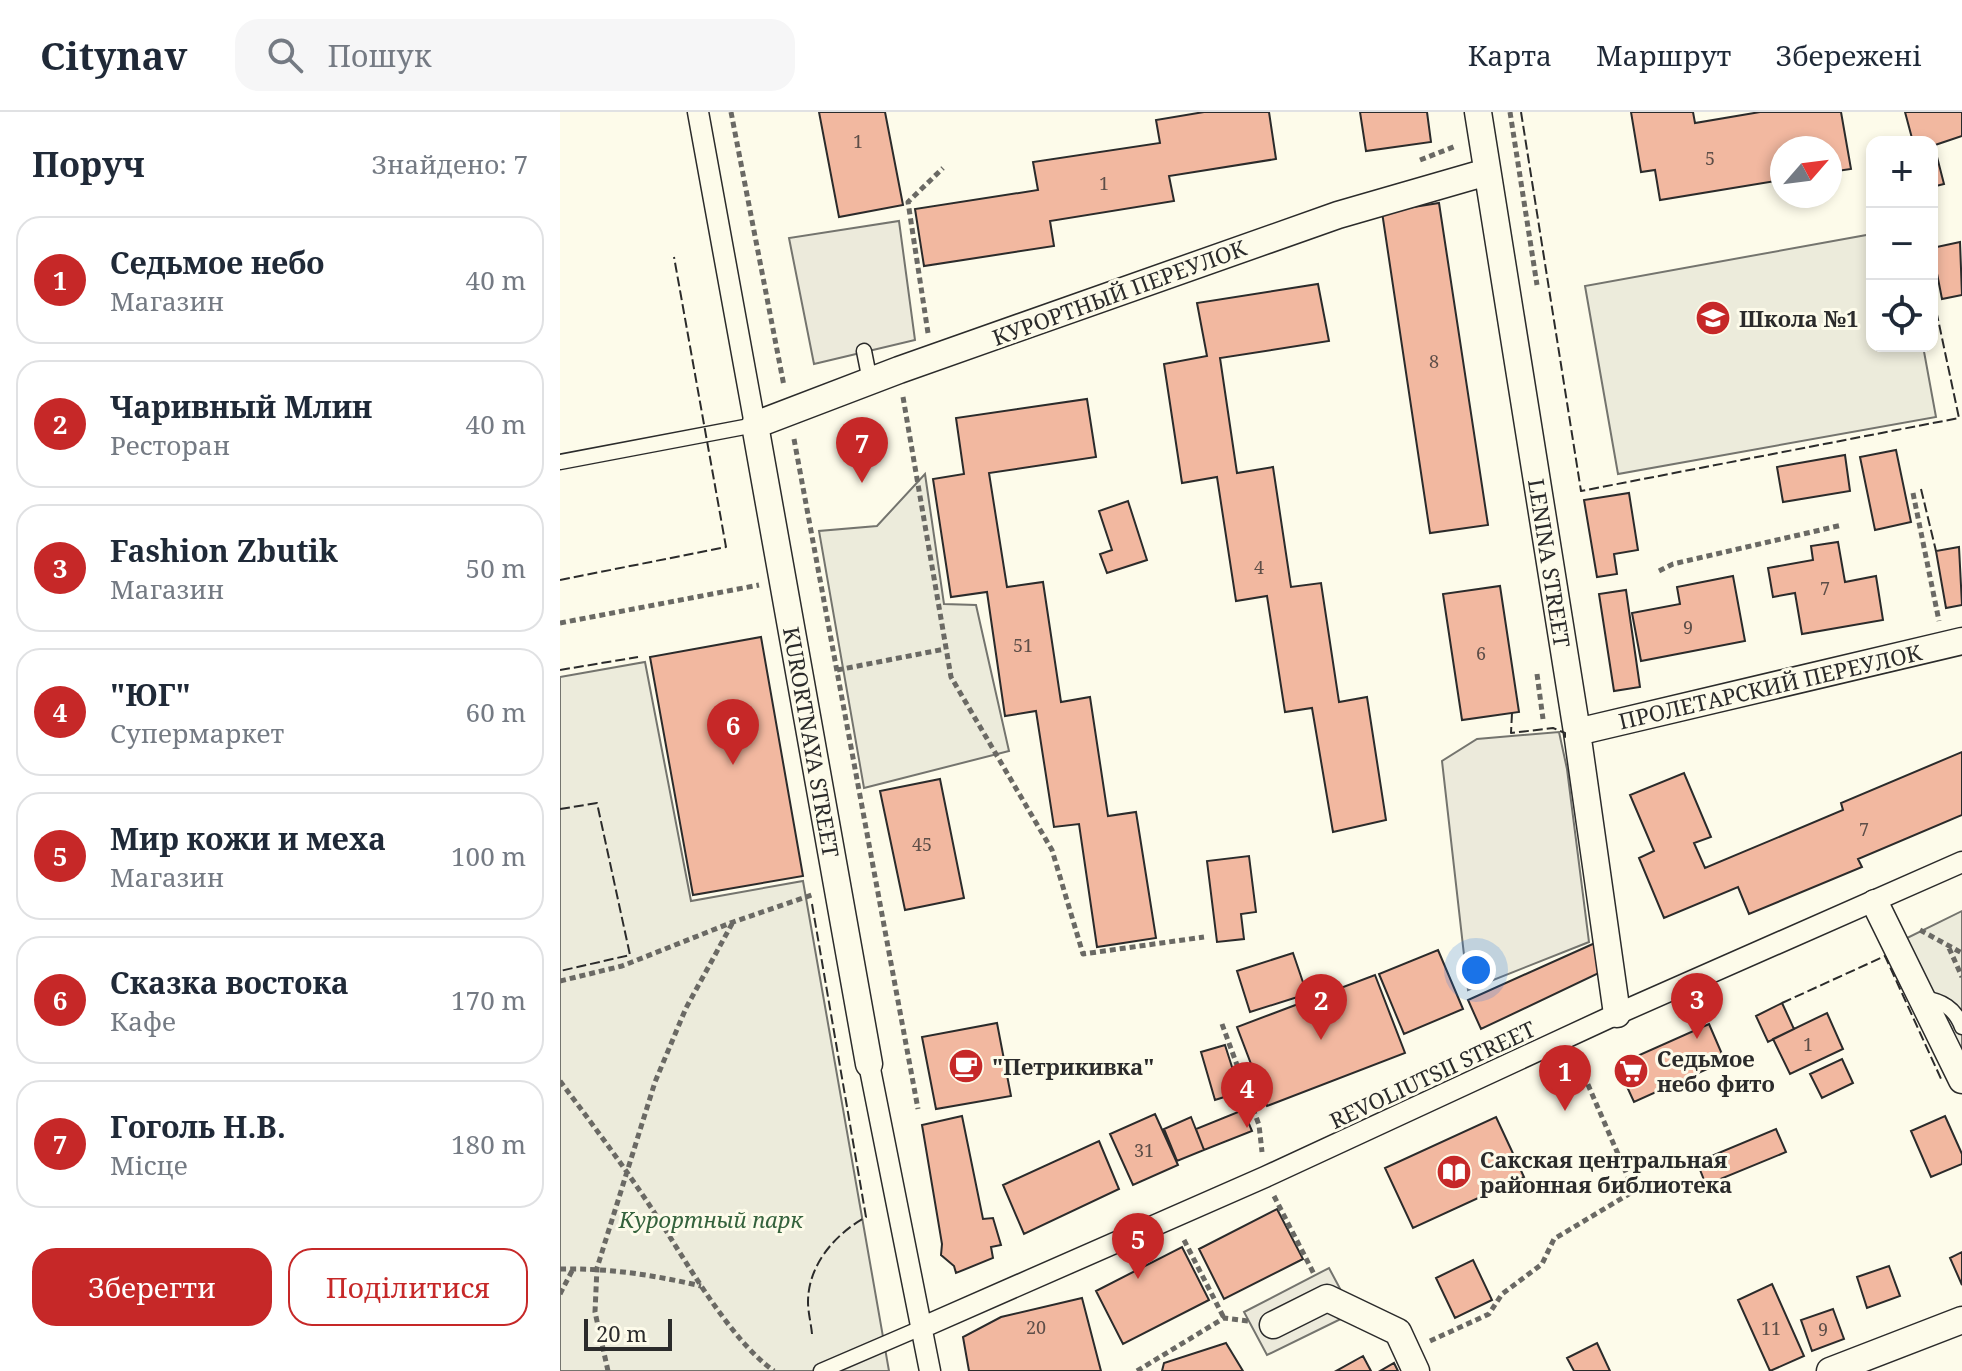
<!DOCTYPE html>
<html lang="uk">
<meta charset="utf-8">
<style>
:root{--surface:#fff;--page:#f6f6f7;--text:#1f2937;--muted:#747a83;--line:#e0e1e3;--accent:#c62828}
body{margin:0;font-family:"Noto Serif",serif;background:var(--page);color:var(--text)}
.controls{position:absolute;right:24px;top:24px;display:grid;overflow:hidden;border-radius:16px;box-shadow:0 4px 12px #0003}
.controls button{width:72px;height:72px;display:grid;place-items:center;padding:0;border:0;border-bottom:2px solid var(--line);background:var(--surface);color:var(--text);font:40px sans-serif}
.compass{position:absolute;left:1210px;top:24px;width:72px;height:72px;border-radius:50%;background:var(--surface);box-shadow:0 4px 12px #0003;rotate:62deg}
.scale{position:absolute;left:24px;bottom:20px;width:88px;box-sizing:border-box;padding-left:8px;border:4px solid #2b2b2b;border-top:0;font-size:22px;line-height:28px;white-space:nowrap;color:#2b2b2b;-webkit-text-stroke:6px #fdfbea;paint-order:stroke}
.you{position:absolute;left:916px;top:858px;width:28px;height:28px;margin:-20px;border:6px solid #fff;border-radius:50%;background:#1a73e8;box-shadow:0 0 0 12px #1a73e833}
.badge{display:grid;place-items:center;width:52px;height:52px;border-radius:50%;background:var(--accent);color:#fff;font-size:26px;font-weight:700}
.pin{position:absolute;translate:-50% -66px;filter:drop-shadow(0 2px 4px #0008)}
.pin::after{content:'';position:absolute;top:42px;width:28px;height:24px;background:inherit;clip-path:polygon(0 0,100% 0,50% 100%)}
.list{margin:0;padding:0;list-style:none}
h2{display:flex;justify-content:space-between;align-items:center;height:104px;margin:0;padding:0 32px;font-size:34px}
h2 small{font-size:26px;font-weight:400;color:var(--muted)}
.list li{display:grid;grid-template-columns:52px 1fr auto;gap:24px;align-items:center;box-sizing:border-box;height:128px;margin:0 16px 16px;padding:0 16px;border:2px solid var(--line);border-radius:24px}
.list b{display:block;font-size:30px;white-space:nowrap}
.list p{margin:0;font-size:26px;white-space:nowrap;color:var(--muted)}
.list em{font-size:26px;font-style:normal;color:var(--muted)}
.actions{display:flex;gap:16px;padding:24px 32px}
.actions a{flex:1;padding:18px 0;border:2px solid var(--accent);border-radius:24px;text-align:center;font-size:28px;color:var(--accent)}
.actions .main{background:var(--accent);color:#fff}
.icon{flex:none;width:44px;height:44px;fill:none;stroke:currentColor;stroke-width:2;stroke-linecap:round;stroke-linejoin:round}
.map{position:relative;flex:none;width:1402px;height:1259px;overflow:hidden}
header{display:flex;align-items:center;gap:48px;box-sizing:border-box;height:112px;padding:0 40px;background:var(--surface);border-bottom:2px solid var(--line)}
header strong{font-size:38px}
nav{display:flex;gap:44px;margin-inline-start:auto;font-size:28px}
.search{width:560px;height:72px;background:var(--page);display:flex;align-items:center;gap:20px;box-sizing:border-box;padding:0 28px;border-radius:24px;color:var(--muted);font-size:30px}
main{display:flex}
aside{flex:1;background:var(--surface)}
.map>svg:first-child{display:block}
.green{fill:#ecebdb;stroke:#74746e;stroke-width:2}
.parking{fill:#eceadb;stroke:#74746e;stroke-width:2}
.building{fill:#f2b8a0;stroke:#2b2b2b;stroke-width:2}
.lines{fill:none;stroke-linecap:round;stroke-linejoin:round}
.service-casing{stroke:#2b2b2b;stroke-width:17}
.pedestrian-casing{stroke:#2b2b2b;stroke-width:23}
.minor-casing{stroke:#2b2b2b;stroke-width:29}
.path{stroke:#6a6964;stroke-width:5;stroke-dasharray:6 4;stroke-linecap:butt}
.service{stroke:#fdfbea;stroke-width:14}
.pedestrian{stroke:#fdfbea;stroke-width:20}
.minor{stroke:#fdfbea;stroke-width:26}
.fence{stroke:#2b2b2b;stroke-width:2;stroke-dasharray:10 4;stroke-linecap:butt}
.labels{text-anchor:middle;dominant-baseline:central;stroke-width:6;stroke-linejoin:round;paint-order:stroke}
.number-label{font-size:18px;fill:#5d4e48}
.street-label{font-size:22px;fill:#2b2b2b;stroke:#fdfbea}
.poi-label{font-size:22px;font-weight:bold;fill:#2b2b2b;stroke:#fdfbea;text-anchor:start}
.park-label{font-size:22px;font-style:italic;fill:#34623c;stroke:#fdfbea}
</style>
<header>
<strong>Citynav</strong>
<div class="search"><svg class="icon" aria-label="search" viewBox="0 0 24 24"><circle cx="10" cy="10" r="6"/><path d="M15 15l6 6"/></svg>Пошук</div>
<nav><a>Карта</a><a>Маршрут</a><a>Збережені</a></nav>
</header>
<main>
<aside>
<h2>Поруч<small>Знайдено: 7</small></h2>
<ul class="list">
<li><span class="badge">1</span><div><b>Седьмое небо</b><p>Магазин</p></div><em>40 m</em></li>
<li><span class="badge">2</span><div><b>Чаривный Млин</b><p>Ресторан</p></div><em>40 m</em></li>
<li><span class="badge">3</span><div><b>Fashion Zbutik</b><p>Магазин</p></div><em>50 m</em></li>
<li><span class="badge">4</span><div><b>&quot;ЮГ&quot;</b><p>Супермаркет</p></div><em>60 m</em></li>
<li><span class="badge">5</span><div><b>Мир кожи и меха</b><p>Магазин</p></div><em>100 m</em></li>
<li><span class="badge">6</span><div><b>Сказка востока</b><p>Кафе</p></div><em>170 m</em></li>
<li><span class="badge">7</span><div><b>Гоголь Н.В.</b><p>Місце</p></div><em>180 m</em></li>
</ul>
<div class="actions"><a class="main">Зберегти</a><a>Поділитися</a></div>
</aside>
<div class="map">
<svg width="1402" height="1259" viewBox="0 0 1402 1259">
<rect width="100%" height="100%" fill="#fdfbea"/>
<!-- green -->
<path class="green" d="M1312 122V234H1363L1376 305 1058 362 1025 174Z
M365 362 384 492 416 493 449 639 304 676 259 419 317 414Z
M85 550 131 789 243 769 329 1259H0V565Z
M1402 799V947L1345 827Z"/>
<!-- parking -->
<path class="parking" d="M339 109 355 228 254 252 229 126Z
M999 620 1007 657 1029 830 908 878 882 649 917 627Z
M769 1156 793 1201 707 1243 684 1200Z"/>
<!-- building -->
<path class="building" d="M259 0H325L343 93 279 105Z
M644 0H709L716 47 609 64 614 89 490 109 494 134 364 154 355 97 478 78 473 50 600 31 596 8Z
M800 0H867L871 30 806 39Z
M1071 0H1133L1135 11 1200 0H1281L1291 57 1270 60V36H1222V68L1100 88 1095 58 1081 60Z
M1345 0H1402V24L1372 34V30H1353Z
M1376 41 1384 72 1372 75V42Z
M879 91 928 413 870 421 822 100Z
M1400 130 1402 183 1382 187 1372 136Z
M758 172 769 229 660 246 677 361 713 355 731 475 761 471 779 590 807 585 826 708 773 720 752 596 725 600 707 484 676 489 657 365 622 371 604 252 647 244 637 191Z
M527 287 536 345 429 361 447 475 483 470 501 590 530 585 548 704 576 700 596 826 537 835 519 712 494 715 476 599 445 604 427 480 391 485 373 367 404 362 396 306Z
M1336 338 1351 410 1315 418 1300 345Z
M1285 343 1290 379 1223 390 1217 355Z
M1069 381 1078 438 1054 442 1057 462 1037 465 1024 388Z
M568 389 587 448 547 461 540 442 552 438 539 399Z
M1278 430 1285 470 1316 464 1323 508 1242 522 1235 481 1213 485 1208 456 1253 448 1251 434Z
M1399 435 1402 493 1386 496 1376 439Z
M1173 464 1185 529 1081 549 1072 501 1120 492 1117 475Z
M940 474 959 600 902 608 883 482Z
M1066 478 1080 575 1054 579 1039 482Z
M201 525 243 764 133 783 90 545Z
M1402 640V703L1298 747 1302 755 1189 802 1178 775 1104 806 1079 746 1094 739 1070 683 1124 661 1151 725 1134 731 1145 756 1283 698 1281 691Z
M380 667 404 786 345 798 320 679Z
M689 744 696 800 681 802 684 827 657 830 647 749Z
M1035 831 1041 860 921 917 908 888Z
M878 838 903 897 844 922 819 862Z
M733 841 747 882 690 900 677 859Z
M815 863 845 941 707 994 677 915Z
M1222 891 1234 917 1208 930 1196 904Z
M1267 901 1283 937 1230 962 1213 927Z
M437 911 451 984 376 997 362 925Z
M1149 912 1165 949 1074 990 1057 953Z
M665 933 680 980 655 988 641 940Z
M1282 947 1293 971 1262 986 1250 962Z
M683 998 692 1019 644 1038 636 1017Z
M595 1002 618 1053 573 1073 550 1022Z
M402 1004 423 1107 433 1106 441 1133 431 1135 433 1146 396 1161 394 1154 381 1143 382 1132 362 1013Z
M1385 1004 1402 1042V1052L1371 1065 1351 1019Z
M631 1005 644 1038 617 1049 604 1017Z
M936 1005 964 1065 853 1116 825 1056Z
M1216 1017 1226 1040 1146 1073 1137 1050Z
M539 1029 559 1077 464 1122 443 1073Z
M717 1097 743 1147 664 1187 639 1137Z
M622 1135 649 1188 563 1232 536 1179Z
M1402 1140V1173L1390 1146Z
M913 1148 932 1188 895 1206 876 1166Z
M1329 1154 1340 1184 1307 1196 1297 1165Z
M1212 1172 1244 1244 1210 1259 1178 1188Z
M522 1186 541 1259H409L403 1225 441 1205Z
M1273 1197 1284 1227 1252 1239 1241 1208Z
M666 1231 683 1259H602L604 1251Z
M1037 1231 1050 1259H1014L1007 1246Z
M803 1244 811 1259H776Z
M834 1251 838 1259H820Z"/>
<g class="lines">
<defs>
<path id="service" d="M304 239 310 269
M0 350 195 313
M1363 886C1382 889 1395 896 1402 915
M261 1259 361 1216"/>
<path id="pedestrian" d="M138 0 195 313
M309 952 370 1259
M361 1216 705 1065 1057 902 1402 750"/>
<path id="minor" d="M918 0 1017 620 1057 902
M1017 620 1402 529
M1315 791 1402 968
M309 952 195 313 339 258 778 103 927 60
M713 1213 767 1186 838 1220 856 1259
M1270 1259 1402 1208"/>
</defs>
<!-- service casing -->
<use href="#service" class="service-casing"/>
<!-- pedestrian casing -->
<use href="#pedestrian" class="pedestrian-casing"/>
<!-- minor casing -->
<use href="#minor" class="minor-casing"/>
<!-- path -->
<path class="path" d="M171 0 224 274
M950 0 977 173
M860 48 896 34
M368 221 348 90 383 56
M343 285 391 565 492 738 523 842 644 825
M234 327 358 997
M1353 381 1379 509
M1099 459 1113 452 1282 413
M0 511 199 473
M277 558 385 537
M977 562 983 607
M1360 818 1402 841
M1389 836 1402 865
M0 869 62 854 173 810 252 783
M662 912 699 1013 702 1040
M0 969C33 1013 66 1057 96 1103 126 1149 170 1228 214 1259
M714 1084 755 1164
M624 1128 664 1206
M0 1157C49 1156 94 1163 141 1174
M0 1182 13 1157
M870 1229 929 1202 942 1182 982 1152 994 1127 1074 1079 1016 945
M48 1259 35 1200 37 1156 95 970 126 896 173 810
M577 1259 664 1206 688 1209"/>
<!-- service -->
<use href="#service" class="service"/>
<!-- pedestrian -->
<use href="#pedestrian" class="pedestrian"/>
<!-- minor -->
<use href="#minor" class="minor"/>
<!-- fence -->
<path class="fence" d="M961 0 1021 379 1399 306 1372 179
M1361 377 1376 439
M0 468 166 435 114 145
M0 558 78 545
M952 601 951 621 993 616 1005 621V626
M0 697 37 691 70 843 0 859
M252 792 306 1105C275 1122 248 1153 248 1190 248 1200 251 1211 252 1222
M1222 891 1325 844 1382 969"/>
</g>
<!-- icons -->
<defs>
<symbol id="school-disc" viewBox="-11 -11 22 22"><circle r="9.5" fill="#c62828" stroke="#fdfbea"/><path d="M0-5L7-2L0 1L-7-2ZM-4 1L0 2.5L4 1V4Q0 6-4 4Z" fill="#fff"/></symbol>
<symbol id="cafe-disc" viewBox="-11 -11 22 22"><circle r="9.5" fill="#c62828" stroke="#fdfbea"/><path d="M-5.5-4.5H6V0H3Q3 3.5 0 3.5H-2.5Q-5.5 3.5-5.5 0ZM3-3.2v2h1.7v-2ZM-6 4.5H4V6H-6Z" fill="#fff"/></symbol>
<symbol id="supermarket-disc" viewBox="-11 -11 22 22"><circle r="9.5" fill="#c62828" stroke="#fdfbea"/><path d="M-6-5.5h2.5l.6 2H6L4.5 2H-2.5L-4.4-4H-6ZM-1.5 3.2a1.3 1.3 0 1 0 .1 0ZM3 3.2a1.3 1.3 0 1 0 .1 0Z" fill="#fff"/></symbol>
<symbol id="library-disc" viewBox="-11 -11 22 22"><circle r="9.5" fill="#c62828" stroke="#fdfbea"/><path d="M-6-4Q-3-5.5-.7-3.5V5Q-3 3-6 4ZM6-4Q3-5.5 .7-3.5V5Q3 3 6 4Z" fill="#fff"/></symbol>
</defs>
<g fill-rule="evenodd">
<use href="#school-disc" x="1133" y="186" width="40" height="40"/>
<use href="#cafe-disc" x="386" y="934" width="40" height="40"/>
<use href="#supermarket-disc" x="1051" y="939" width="40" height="40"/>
<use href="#library-disc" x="874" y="1040" width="40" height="40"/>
</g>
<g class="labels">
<!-- number labels -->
<g class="number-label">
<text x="298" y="29">1</text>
<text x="1150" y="46">5</text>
<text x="544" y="71">1</text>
<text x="874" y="249">8</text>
<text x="699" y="455">4</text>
<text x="1265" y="476">7</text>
<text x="1128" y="515">9</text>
<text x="463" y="533">51</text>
<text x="921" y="541">6</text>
<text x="1304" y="717">7</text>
<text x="362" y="732">45</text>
<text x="1248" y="932">1</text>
<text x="584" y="1038">31</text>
<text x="476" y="1215">20</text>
<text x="1211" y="1216">11</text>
<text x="1263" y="1217">9</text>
</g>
<!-- street labels -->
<g class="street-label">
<text transform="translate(559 180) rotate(-20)">КУРОРТНЫЙ ПЕРЕУЛОК</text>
<text transform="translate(990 451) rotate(81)">LENINA STREET</text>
<text transform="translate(1210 574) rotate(-13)">ПРОЛЕТАРСКИЙ ПЕРЕУЛОК</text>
<text transform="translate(252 630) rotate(80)">KURORTNAYA STREET</text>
<text transform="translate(872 962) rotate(-25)">REVOLIUTSII STREET</text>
</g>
<!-- poi labels -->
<g class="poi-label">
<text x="1179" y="206">Школа №1</text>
<text x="1097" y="946">Седьмое<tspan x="1097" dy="25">небо фито</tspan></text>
<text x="432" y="954">"Петрикивка"</text>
<text x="920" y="1047">Сакская центральная<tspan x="920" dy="25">районная библиотека</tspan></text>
</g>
<!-- park labels -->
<g class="park-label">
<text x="151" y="1107">Курортный парк</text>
</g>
</g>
</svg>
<div class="controls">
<button>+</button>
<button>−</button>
<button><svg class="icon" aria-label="locate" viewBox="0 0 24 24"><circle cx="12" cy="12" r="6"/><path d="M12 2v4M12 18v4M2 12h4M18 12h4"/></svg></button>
</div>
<svg class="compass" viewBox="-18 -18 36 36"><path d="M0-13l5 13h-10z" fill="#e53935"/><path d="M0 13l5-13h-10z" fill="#747a83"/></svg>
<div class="scale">20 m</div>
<div class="you"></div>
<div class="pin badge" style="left:1005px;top:999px">1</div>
<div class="pin badge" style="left:761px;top:928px">2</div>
<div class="pin badge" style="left:1137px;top:927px">3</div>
<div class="pin badge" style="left:687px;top:1016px">4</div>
<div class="pin badge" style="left:578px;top:1167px">5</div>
<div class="pin badge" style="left:173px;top:653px">6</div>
<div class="pin badge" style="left:302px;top:371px">7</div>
</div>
</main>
